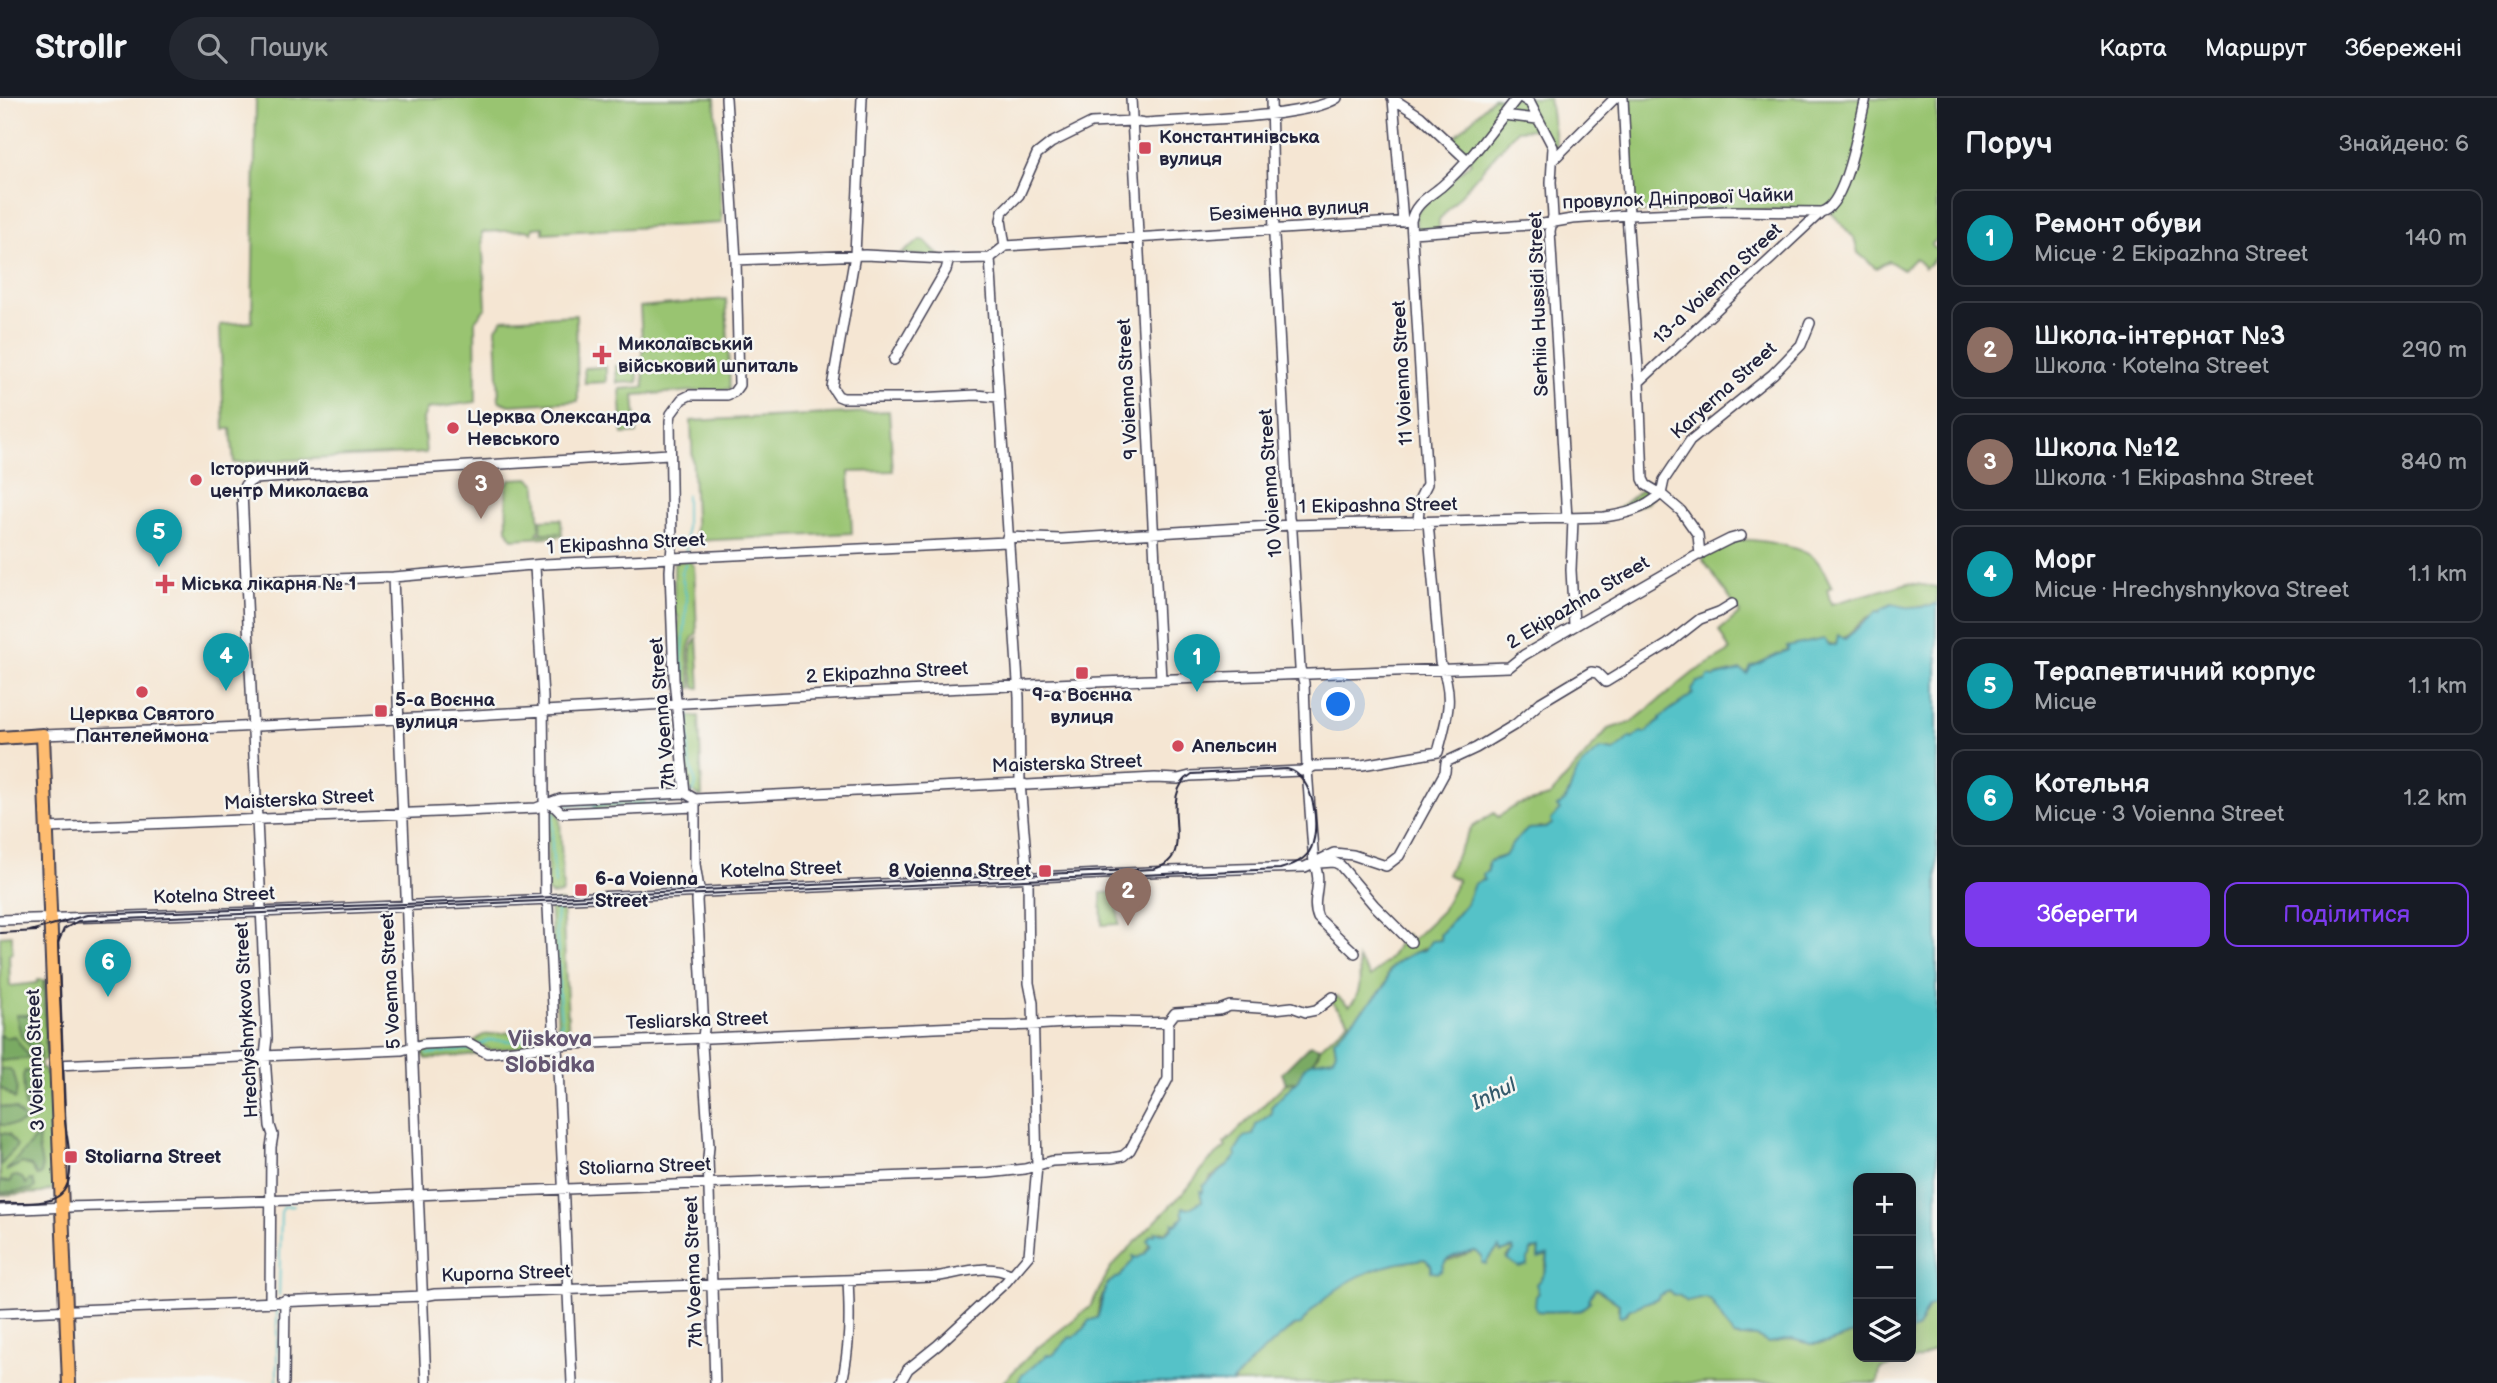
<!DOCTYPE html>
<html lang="uk">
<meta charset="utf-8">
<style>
:root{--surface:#171b24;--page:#242831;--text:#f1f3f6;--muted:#9ea1a6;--line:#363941;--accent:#7c3aed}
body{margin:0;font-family:"Balsamiq Sans",sans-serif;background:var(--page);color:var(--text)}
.controls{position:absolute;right:21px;bottom:21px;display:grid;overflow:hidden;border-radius:14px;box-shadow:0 4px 18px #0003}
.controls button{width:63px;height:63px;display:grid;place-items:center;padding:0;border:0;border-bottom:2px solid var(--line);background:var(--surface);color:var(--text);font:35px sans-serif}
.you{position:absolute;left:1339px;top:607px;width:24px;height:24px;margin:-18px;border:5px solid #fff;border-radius:50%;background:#1a73e8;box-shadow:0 0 0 10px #1a73e833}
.badge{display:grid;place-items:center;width:46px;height:46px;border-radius:50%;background:var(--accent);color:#fff;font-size:23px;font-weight:700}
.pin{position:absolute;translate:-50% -58px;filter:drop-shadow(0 2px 4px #0008)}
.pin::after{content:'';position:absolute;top:37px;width:24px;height:21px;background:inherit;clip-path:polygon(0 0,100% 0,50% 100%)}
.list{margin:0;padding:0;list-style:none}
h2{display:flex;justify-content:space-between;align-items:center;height:91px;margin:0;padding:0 28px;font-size:30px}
h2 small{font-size:23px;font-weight:400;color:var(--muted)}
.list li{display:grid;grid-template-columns:46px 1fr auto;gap:21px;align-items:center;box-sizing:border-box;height:98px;margin:0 14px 14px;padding:0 14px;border:2px solid var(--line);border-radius:14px}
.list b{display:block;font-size:26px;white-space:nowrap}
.list p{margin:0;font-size:23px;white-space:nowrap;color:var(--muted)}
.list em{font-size:23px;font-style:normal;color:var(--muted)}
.actions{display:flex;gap:14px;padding:21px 28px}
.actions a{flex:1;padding:16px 0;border:2px solid var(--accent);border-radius:14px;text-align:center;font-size:24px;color:var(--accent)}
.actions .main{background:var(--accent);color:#fff}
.icon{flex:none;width:38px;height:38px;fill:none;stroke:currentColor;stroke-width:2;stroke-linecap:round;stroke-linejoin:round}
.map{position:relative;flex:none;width:1937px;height:1285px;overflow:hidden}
header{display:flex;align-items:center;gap:42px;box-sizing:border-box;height:98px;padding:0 35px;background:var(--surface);border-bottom:2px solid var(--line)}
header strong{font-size:33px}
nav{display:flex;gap:38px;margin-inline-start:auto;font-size:24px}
.search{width:490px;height:63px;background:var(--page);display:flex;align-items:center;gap:18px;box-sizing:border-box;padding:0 24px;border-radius:38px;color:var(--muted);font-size:26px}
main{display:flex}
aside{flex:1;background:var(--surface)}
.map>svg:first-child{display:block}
.green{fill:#99c471;stroke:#5e7356;stroke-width:2}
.forest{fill:#7aaa63;stroke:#4e664f;stroke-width:2}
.water{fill:#54c2c8;stroke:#3b7282;stroke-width:2}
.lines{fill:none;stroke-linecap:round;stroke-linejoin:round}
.stream{stroke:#54c2c8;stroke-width:2}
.minor-casing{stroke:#423f52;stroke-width:12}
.major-casing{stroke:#423f52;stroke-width:16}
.minor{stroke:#fff;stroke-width:9}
.major{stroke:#febc70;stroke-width:12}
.tram{stroke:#22223b;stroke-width:2}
.poi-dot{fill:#d1495b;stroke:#f6f6f2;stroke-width:2.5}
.labels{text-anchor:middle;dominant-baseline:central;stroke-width:5;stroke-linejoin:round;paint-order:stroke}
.poi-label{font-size:19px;font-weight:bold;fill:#22223b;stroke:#f6f6f2;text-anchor:start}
.street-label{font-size:19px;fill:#22223b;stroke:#f6f6f2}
.water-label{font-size:21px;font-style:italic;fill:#345a6c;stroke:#f6f6f2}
.quarter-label{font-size:23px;font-weight:bold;fill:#645671;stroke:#f6f6f2}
</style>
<header>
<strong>Strollr</strong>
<div class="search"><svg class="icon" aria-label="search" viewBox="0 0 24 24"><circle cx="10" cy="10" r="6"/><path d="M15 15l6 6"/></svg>Пошук</div>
<nav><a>Карта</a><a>Маршрут</a><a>Збережені</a></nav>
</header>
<main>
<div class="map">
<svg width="1937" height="1285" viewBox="0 0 1937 1285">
<rect width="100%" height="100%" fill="#f6f6f2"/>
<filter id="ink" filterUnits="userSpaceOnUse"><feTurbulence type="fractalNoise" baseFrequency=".0143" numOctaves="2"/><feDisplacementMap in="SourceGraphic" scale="14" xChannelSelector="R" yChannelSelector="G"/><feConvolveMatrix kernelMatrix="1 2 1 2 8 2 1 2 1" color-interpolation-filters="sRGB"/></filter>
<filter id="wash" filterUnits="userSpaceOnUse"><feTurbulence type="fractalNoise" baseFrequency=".00686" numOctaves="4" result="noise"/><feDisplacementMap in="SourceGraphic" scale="28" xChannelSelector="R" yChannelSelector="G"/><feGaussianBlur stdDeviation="1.57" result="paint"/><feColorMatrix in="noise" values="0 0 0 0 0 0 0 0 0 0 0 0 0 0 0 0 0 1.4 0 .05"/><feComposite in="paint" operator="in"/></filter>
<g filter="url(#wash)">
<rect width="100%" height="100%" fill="#f5e6d3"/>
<!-- green -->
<path class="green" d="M256 0H715L722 125 543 135V129L533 130 532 135 527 132 482 134 486 209 475 223 476 304 427 311 423 321 426 355 234 365 231 331H224L220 227 252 224Z
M1493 0H1549L1556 48 1547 47 1546 38 1540 31 1517 32 1439 122V131L1419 132 1416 127V115L1471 64 1450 44Z
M1624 0H1937V141L1931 147 1937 152V158L1925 170 1915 160 1903 172 1889 163 1876 170 1858 155 1854 140 1828 111 1633 114Z
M920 142 925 143 941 159 901 156Z
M726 201 730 291 634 297 637 335 623 336 620 291 644 289 642 253 646 250 642 243 640 209Z
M576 217 578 303 510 307 499 303 496 230 503 221Z
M637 267 638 284 617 285 616 268Z
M606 269V284L585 285 584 270Z
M889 313 893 373 849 374 852 435 696 443 691 323Z
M529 380 536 386 537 390 540 431 537 436 560 435H541V422L561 421 562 438 512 441 507 431 506 387 511 381Z
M1644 390 1653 395V398L1647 405 1612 415Z
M1737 442C1757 441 1806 448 1818 464 1824 471 1827 481 1832 489L1827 491 1831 506 1908 485 1937 489V505L1931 508 1903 510 1880 514 1866 520 1836 547 1814 543 1788 550V552L1751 569 1747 576 1741 572 1719 577 1705 583 1693 596 1645 635H1641L1614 654 1608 651 1574 682 1566 703 1552 726 1546 730 1539 729 1505 758 1491 762 1484 782 1474 787 1466 806 1440 837 1441 842C1427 851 1395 859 1388 875 1386 881 1387 885 1383 891L1334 942 1336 953 1333 960 1311 964 1318 957 1320 950 1349 923 1331 903 1337 898 1349 908C1363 896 1360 878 1358 861L1371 879 1390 860 1401 840 1406 836 1412 842 1442 813 1458 782 1447 776 1471 730 1494 715 1498 719 1517 707 1549 699 1608 631 1632 624 1694 574 1730 553 1719 533 1740 515 1703 462 1705 457Z
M689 462 694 468 697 535C682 548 690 572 692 590L678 591 674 537C678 531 679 525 678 518L674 515V464Z
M697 540 700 590H695C693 575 685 552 697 540Z
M699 618 702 697 701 699 687 691 681 621 683 619Z
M641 701H644L645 708 595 711 594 709 595 704Z
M548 711H555L560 719 563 793 561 796 551 797 547 793Z
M1117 794 1119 826 1102 827 1101 795Z
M562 803 569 942 559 944 550 806 551 804Z
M12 837V855L9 856 10 888 37 885 38 882H42L43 884 46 962 41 963V970L45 972 46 977 50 976 55 1090 42 1095 0 1097V838Z
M44 882H47L50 958 48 960Z
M551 926 553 943 550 946 491 952 473 944 483 937 546 931Z
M467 945 480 955 479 956 426 961 423 956 426 947Z
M1297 983 1271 1009 1272 1015 1256 1027 1253 1037 1248 1039 1234 1063 1210 1080 1202 1103 1188 1111 1183 1110 1184 1118 1176 1127 1174 1126 1165 1135 1161 1133 1155 1137 1145 1156 1133 1162 1120 1179 1108 1185 1100 1203 1097 1220 1086 1226 1085 1230 1053 1257 1021 1278 1019 1284 1002 1285 1036 1251 1090 1209 1111 1169 1187 1091 1208 1064 1226 1049 1224 1046 1286 985Z
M1499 1150 1501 1154 1513 1150 1514 1153 1507 1159 1526 1161 1531 1152 1539 1151 1538 1159 1548 1156 1537 1213C1541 1214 1578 1213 1581 1212 1585 1211 1587 1206 1590 1203L1587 1202 1595 1190 1619 1206 1618 1211 1625 1217 1630 1211 1658 1200 1659 1197 1670 1192 1672 1196 1706 1200 1711 1203 1733 1238C1749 1242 1750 1233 1768 1245L1792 1241 1811 1246 1827 1245 1853 1236 1858 1237V1259H1911V1234L1917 1230 1928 1208 1937 1205V1250L1918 1261 1880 1271 1878 1285H1232C1252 1263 1276 1236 1303 1224L1304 1219C1316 1209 1328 1196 1342 1187 1364 1170 1398 1164 1425 1161L1431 1167C1445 1165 1461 1157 1476 1153L1488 1161Z"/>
<!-- forest -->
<path class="forest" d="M36 906V924L27 931 29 937C38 941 41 950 40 960L21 938 16 917H28Z
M0 937 6 940 14 938 30 960 0 963Z
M1310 947 1320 950C1316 963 1303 971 1297 983L1286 985 1282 975Z
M0 971H9C17 977 18 992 15 1001L0 989Z
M25 973 34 975 36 1021 25 1011 23 978Z
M0 1008 15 1011 26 1023 17 1027H0Z
M0 1035 9 1036 17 1048 0 1068Z
M40 1035C34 1056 45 1059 41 1077L37 1078 31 1068 22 1065 6 1073Z
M17 1078 22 1080 26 1086 29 1082H33L35 1089 32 1092 0 1095V1083L10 1084 12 1079Z"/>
<!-- water -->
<path class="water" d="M1937 505V1205L1928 1208 1917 1230 1911 1234V1080H1858V1237L1853 1236 1827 1245 1811 1246 1792 1241 1768 1245C1750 1233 1749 1242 1733 1238L1711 1203 1706 1200 1687 1204 1680 1198 1672 1196 1670 1193 1659 1197 1658 1200 1630 1211 1622 1219 1619 1218V1206L1596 1190 1588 1201 1590 1203C1587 1206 1585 1210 1581 1212 1578 1213 1541 1214 1537 1213L1535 1208 1536 1198 1539 1195 1536 1186C1545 1177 1547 1169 1548 1157L1538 1160 1539 1151 1531 1152 1530 1159 1527 1161V1167L1519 1169 1507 1161 1514 1153 1513 1150 1501 1154 1499 1150 1488 1161 1486 1166 1482 1165V1159L1476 1153C1463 1156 1444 1156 1442 1172L1436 1175 1431 1173V1167L1425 1161C1387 1165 1355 1175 1326 1200 1316 1209 1307 1216 1301 1227L1293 1228 1252 1263 1232 1285H1018L1021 1278 1047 1257H1053L1070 1239 1073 1240 1085 1230 1088 1223 1097 1220C1104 1205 1100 1183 1120 1179L1133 1162V1158L1137 1160 1145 1156 1151 1147 1147 1142 1151 1137H1155V1134L1165 1135 1172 1130 1173 1125 1176 1127 1184 1118 1182 1114 1183 1109 1188 1111 1202 1103 1200 1093 1203 1094V1088C1211 1082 1231 1065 1236 1058L1235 1053 1244 1039 1253 1037 1256 1027 1272 1015 1271 1009 1297 983 1304 970 1311 964 1333 960 1336 953 1334 942 1383 891C1388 885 1386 880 1389 874 1393 864 1415 853 1425 852L1431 843 1441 842 1440 837 1466 806 1474 786 1484 782 1483 776 1488 773V764L1505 758 1513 745 1528 731 1546 730 1552 726 1551 722 1560 712 1557 709C1569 701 1569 693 1574 680 1580 667 1589 659 1601 651L1614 653 1630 639 1632 641 1641 634 1645 635 1660 623V620C1671 610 1681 605 1693 596L1692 591 1697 584 1705 583 1709 578 1714 579 1741 572 1747 576 1751 569 1788 552 1787 549 1824 541 1829 547H1836L1838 537 1845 541 1877 513 1880 514 1881 511 1892 506 1911 510 1931 508Z"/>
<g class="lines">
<!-- stream -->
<path class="stream" d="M686 397V456
M686 465 681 475 687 502 682 562 688 598
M689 612V661L696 686 693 695
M660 704 687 702
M649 705 658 704
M593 707 645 705
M560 711 570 707H591
M555 786 552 749 553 718 555 715
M557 812C555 828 557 841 558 857 560 879 557 902 562 924L559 929
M480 946 489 942 516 943 552 932
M427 956 474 951
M279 1197 281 1114 284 1109 294 1108
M277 1285V1209"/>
</g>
</g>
<g filter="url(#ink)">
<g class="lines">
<defs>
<path id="minor" d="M862 0 855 157 832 289 838 298 843 300H919L976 297 998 299
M1131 0 1161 581
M1271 0 1274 138 1289 420 1292 434 1300 570 1304 585 1307 671 1314 766C1324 784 1310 802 1318 820L1355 855
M1392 0 1420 18 1468 63
M1522 0 1530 5 1553 49 1551 84 1553 118 1550 133 1567 421
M1623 0 1629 117
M1393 1 1403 124
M1503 17 1537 21
M1552 63 1615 0
M1627 117 1639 284 1643 381 1646 387 1661 396 1681 413 1698 437 1700 457
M1412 135 1543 126 1572 121 1629 117 1728 113 1821 114
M1005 148 1411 123
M736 162 865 157 945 161 990 160
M894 262 946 172 949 161
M1639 284 1821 114C1847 108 1859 24 1866 0
M1661 396 1664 382 1690 343 1773 276 1801 247 1810 225
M1573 421 1571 472 1574 527
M1418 423 1420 400 1427 386 1411 123C1415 105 1429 99 1442 88 1472 62 1493 30 1517 0
M1428 424 1440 564C1455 598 1447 620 1438 654
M1007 439 1061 441 1290 427 1604 419C1627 416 1644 411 1661 396
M535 469 543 599 545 799 548 809 554 929 557 947 572 1285
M393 479 426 1285
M246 484 393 479 544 466 1007 444
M43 637C269 629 495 616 720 603 983 587 1246 578 1509 569L1524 557 1696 458 1730 441 1741 438
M695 701 1020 685 1027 687 1155 680 1178 681 1190 678 1301 673 1315 668 1362 667 1438 654
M552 706 561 715 695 709
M47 730 536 710 560 701 685 695
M1319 765 1334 764 1340 767 1374 807 1411 844
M0 822 260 814 1171 773 1305 769 1334 755 1353 757 1386 768 1399 758 1445 674 1446 664 1476 650 1516 626 1541 604 1591 574 1597 575 1606 584 1668 546 1700 521 1719 514 1732 506
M56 967 402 952 424 946 467 944 487 955 570 946 980 928C1017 929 1054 925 1090 924 1116 923 1142 926 1168 924L1175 915 1219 912 1230 908 1274 911 1292 909 1306 914 1316 912 1333 899
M0 1112C139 1105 278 1104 417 1097 607 1088 797 1081 988 1075L1025 1071 1052 1063 1112 1060 1123 1058 1130 1052 1168 981V924
M270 1203 271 1049 273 1037 270 1028 265 958 267 940 242 394 245 387 254 381 669 356
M0 1215 424 1198 435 1196 933 1179C958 1176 988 1164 1012 1177
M284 1285 285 1202
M715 1285 708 1060 709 1048 702 947 704 931 697 802 699 791 695 766V701L685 695 674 581 670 473 672 448 670 323 671 316 682 301 690 297H727L734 294 739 287 736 162 726 0
M842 1285C850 1247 850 1220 848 1182
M900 1285 908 1271 938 1247 1006 1184 1029 1157 1037 1068 1033 905 1029 885 1028 781 1020 685 1019 599 990 160 1005 148 1001 122 1003 113 1019 97 1037 56 1051 45 1091 25 1132 23 1145 25C1185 22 1308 20 1337 0"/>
<path id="major" d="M0 640 43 637 69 1285"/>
</defs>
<!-- minor casing -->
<use href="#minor" class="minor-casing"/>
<!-- major casing -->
<use href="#major" class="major-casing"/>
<!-- minor -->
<use href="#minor" class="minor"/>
<!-- major -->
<use href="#major" class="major"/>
<!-- tram -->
<path class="tram" d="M0 835 37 833
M0 1105C16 1104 35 1107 50 1102 82 1093 67 1047 65 1023L58 845 64 831 78 823 1280 771C1291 768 1302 764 1309 754 1322 734 1315 677 1287 671L1192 676C1153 700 1202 758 1154 771L405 806 87 817 30 833"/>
</g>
</g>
<!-- markers -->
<g class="poi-dot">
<rect x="1138" y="43" width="14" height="14" rx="3.5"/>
<path d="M598.5 246.5h7v7h7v7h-7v7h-7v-7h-7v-7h7z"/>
<circle cx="453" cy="330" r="7"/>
<circle cx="196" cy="382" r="7"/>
<path d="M161.5 475.5h7v7h7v7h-7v7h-7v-7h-7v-7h7z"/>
<rect x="1075" y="568" width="14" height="14" rx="3.5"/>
<circle cx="142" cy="594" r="7"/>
<rect x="374" y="606" width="14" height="14" rx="3.5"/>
<circle cx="1178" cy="648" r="7"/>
<rect x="1038" y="766" width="14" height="14" rx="3.5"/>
<rect x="574" y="785" width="14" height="14" rx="3.5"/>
<rect x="64" y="1052" width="14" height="14" rx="3.5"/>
</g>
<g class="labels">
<!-- poi labels -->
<g class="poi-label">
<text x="1159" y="39">Константинівська<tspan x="1159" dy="22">вулиця</tspan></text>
<text x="618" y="246">Миколаївський<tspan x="618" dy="22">військовий шпиталь</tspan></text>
<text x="467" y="319">Церква Олександра<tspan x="467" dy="22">Невського</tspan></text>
<text x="210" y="371">Історичний<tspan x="210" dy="22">центр Миколаєва</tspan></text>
<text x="181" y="486">Міська лікарня № 1</text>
<text x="1082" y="597" text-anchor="middle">9-а Воєнна<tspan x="1082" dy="22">вулиця</tspan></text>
<text x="395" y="602">5-а Воєнна<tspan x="395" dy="22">вулиця</tspan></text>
<text x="142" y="616" text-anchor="middle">Церква Святого<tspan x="142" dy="22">Пантелеймона</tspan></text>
<text x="1192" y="648">Апельсин</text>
<text x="1031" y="773" text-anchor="end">8 Voienna Street</text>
<text x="595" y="781">6-a Voienna<tspan x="595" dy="22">Street</tspan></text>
<text x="85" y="1059">Stoliarna Street</text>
</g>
<!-- street labels -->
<g class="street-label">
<text transform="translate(1678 101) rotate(-2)">провулок Дніпрової Чайки</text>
<text transform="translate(1289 113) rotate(-3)">Безіменна вулиця</text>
<text transform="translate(1718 186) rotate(-43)">13-a Voienna Street</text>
<text transform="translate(1539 206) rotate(-92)">Serhiia Hussidi Street</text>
<text transform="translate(1403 275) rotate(-93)">11 Voienna Street</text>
<text transform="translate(1128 291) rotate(-93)">9 Voienna Street</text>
<text transform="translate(1724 293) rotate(-42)">Karyerna Street</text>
<text transform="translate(1271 385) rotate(-94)">10 Voienna Street</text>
<text transform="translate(1378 408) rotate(-1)">1 Ekipashna Street</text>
<text transform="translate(626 446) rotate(-3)">1 Ekipashna Street</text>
<text transform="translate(1578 505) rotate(-31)">2 Ekipazhna Street</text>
<text transform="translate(887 575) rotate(-3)">2 Ekipazhna Street</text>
<text transform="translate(663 615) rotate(-95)">7th Voenna Street</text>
<text transform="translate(1067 666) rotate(-2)">Maisterska Street</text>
<text transform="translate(299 702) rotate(-3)">Maisterska Street</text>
<text transform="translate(781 772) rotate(-2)">Kotelna Street</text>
<text transform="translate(214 798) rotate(-2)">Kotelna Street</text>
<text transform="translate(391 883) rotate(-93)">5 Voenna Street</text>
<text transform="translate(247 922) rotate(-93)">Hrechyshnykova Street</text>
<text transform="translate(697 923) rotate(-2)">Tesliarska Street</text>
<text transform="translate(36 962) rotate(-92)">3 Voienna Street</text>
<text transform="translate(645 1069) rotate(-2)">Stoliarna Street</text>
<text transform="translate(694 1174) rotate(-92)">7th Voenna Street</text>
<text transform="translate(506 1176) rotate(-2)">Kuporna Street</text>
</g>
<!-- water labels -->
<g class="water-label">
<text transform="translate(1494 996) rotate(-26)">Inhul</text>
</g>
<!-- quarter labels -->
<g class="quarter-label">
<text x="550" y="941">Viiskova<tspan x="550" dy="26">Slobidka</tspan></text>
</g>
</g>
</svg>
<div class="controls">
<button>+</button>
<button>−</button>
<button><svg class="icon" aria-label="layers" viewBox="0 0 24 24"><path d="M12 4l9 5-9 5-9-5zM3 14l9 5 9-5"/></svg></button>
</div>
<div class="you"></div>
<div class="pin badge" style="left:1197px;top:594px;background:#0f9aa8">1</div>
<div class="pin badge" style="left:1128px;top:828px;background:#8d6e63">2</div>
<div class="pin badge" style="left:481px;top:421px;background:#8d6e63">3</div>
<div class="pin badge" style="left:226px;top:593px;background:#0f9aa8">4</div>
<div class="pin badge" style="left:159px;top:469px;background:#0f9aa8">5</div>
<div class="pin badge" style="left:108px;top:899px;background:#0f9aa8">6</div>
</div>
<aside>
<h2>Поруч<small>Знайдено: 6</small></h2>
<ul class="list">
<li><span class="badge" style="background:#0f9aa8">1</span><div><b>Ремонт обуви</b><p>Місце · 2 Ekipazhna Street</p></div><em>140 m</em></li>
<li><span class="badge" style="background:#8d6e63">2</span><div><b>Школа-інтернат №3</b><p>Школа · Kotelna Street</p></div><em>290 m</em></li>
<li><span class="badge" style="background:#8d6e63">3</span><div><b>Школа №12</b><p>Школа · 1 Ekipashna Street</p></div><em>840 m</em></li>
<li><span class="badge" style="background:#0f9aa8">4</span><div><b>Морг</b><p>Місце · Hrechyshnykova Street</p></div><em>1.1 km</em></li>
<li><span class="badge" style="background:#0f9aa8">5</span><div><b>Терапевтичний корпус</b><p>Місце</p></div><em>1.1 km</em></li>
<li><span class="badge" style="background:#0f9aa8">6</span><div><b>Котельня</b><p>Місце · 3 Voienna Street</p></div><em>1.2 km</em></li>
</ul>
<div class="actions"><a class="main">Зберегти</a><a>Поділитися</a></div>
</aside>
</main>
